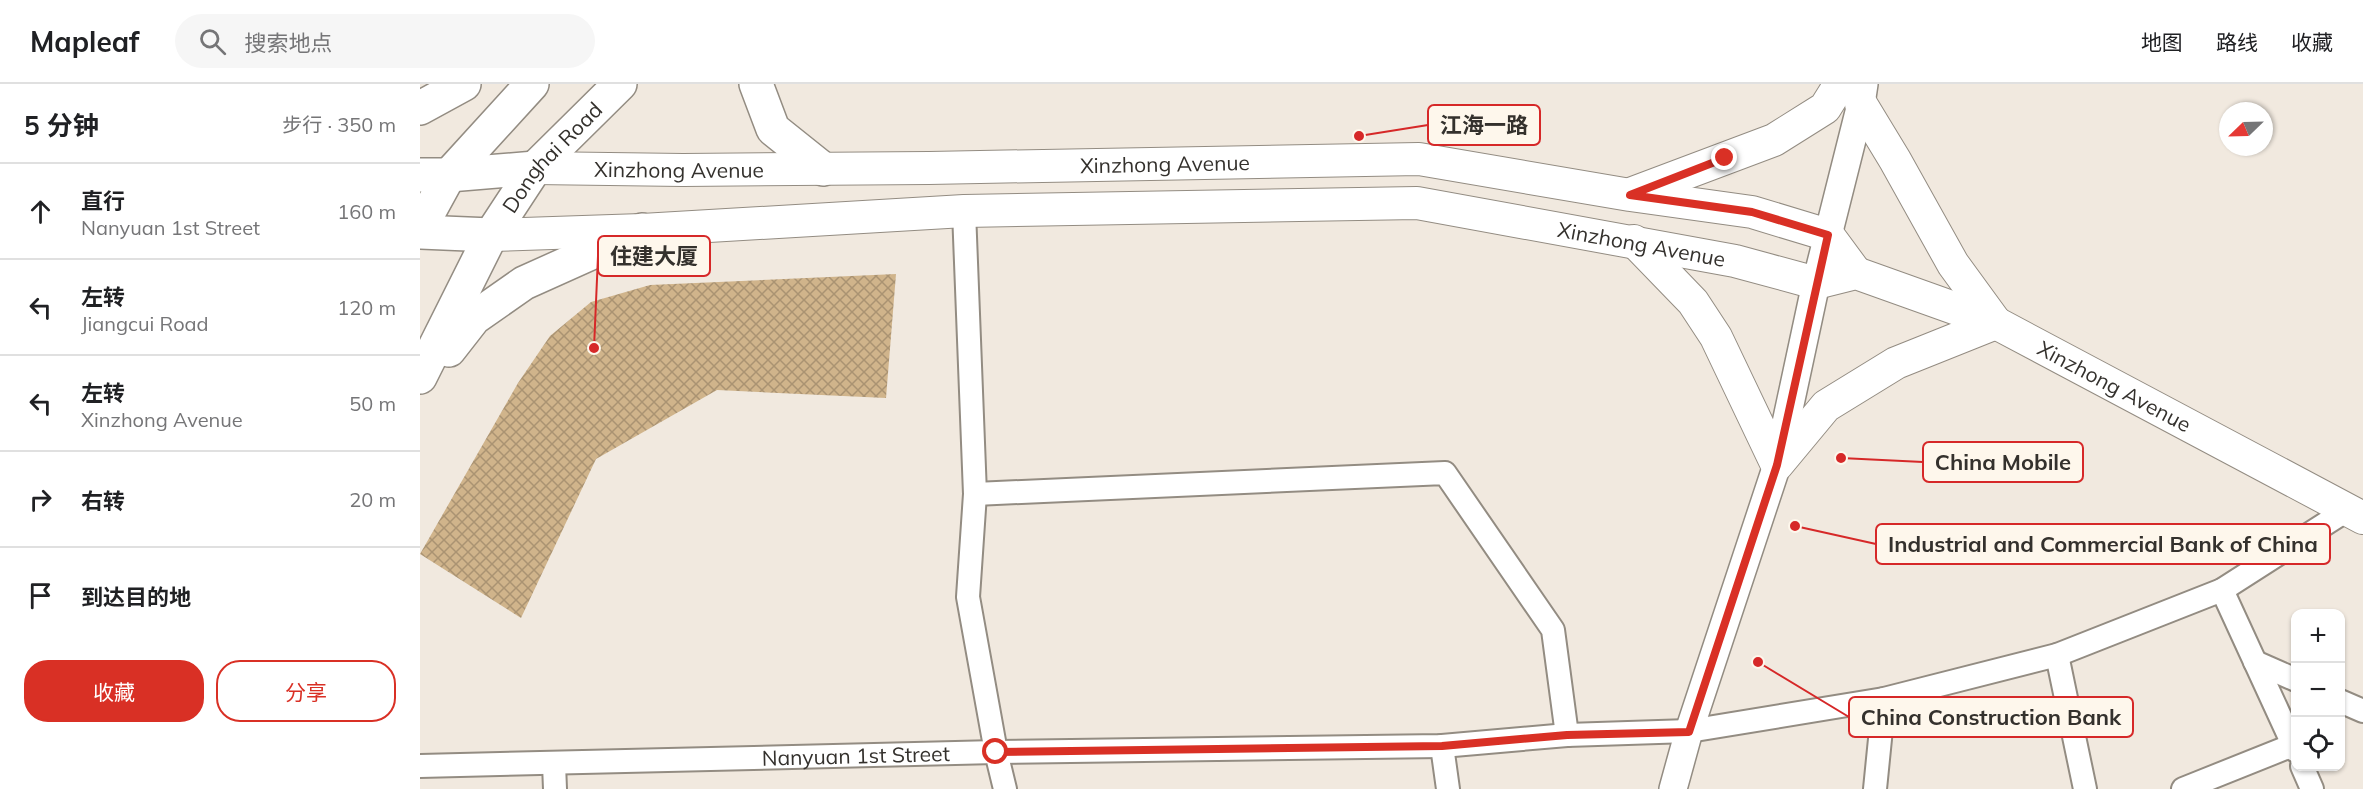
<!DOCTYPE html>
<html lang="zh">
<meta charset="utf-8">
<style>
:root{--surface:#fff;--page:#f6f6f6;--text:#202124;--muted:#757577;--line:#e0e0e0;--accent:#d93025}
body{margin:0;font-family:Mulish,"Noto Sans SC",sans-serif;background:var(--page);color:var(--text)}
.controls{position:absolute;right:18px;bottom:18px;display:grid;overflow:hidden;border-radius:12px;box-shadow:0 2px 4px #0004}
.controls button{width:54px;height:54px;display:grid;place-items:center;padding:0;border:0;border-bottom:2px solid var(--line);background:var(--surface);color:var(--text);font:30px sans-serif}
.compass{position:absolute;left:1799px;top:18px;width:54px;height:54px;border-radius:50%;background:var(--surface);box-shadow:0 2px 4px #0004;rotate:247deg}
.stop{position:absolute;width:18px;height:18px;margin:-14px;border:4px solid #d93025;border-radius:50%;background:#fff}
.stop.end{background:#d93025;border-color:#fff;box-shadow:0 2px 6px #0008}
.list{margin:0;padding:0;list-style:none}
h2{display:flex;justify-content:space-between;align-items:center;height:78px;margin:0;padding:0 24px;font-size:26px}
h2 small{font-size:20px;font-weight:400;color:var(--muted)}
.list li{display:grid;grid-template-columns:39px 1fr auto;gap:18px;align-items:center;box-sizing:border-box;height:96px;padding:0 24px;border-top:2px solid var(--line)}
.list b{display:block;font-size:22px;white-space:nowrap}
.list p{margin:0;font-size:20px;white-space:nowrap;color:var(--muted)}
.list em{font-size:20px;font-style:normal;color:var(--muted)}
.actions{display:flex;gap:12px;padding:18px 24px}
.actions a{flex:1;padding:14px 0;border:2px solid var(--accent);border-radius:24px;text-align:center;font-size:21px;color:var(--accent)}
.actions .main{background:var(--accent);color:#fff}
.icon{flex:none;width:33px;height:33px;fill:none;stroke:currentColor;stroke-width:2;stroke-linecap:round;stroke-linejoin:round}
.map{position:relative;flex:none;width:1943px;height:705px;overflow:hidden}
header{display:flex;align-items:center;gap:36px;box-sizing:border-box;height:84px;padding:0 30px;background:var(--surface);border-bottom:2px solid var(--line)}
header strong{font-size:28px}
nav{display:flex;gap:33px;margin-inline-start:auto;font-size:21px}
.search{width:420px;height:54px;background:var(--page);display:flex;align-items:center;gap:15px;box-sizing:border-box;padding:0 21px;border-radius:33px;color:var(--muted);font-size:22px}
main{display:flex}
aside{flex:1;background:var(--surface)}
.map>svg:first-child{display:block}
.building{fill:url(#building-cross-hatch)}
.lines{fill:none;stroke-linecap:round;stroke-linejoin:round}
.minor-casing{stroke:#938c82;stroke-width:26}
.tertiary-casing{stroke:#938c82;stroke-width:30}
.secondary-casing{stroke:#938c82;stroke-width:34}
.primary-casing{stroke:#938c82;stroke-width:36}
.minor{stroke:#fff;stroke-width:22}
.tertiary{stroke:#fff;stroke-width:27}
.secondary{stroke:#fff;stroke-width:32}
.primary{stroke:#fff;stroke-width:33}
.route{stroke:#d93025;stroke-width:8}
.labels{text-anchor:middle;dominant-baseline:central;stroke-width:4.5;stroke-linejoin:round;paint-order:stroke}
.street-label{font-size:21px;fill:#34312d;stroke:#fef7ec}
.leader{fill:none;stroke:#d62828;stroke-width:2}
.callout-dot{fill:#d62828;stroke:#fef7ec;stroke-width:2}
.callout{fill:#fef7ec;stroke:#d62828;stroke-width:2}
.callout-label{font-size:22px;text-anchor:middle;font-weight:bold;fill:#34312d}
</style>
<header>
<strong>Mapleaf</strong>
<div class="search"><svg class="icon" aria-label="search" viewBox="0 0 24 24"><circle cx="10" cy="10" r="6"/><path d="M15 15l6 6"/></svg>搜索地点</div>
<nav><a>地图</a><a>路线</a><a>收藏</a></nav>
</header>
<main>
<aside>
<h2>5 分钟<small>步行 · 350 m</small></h2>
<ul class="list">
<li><svg class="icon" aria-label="ahead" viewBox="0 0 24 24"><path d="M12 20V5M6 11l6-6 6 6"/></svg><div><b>直行</b><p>Nanyuan 1st Street</p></div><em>160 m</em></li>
<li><svg class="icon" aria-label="left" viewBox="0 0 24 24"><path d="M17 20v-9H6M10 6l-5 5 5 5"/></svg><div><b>左转</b><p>Jiangcui Road</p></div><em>120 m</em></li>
<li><svg class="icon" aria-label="left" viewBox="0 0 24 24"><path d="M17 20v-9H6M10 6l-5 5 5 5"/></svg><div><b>左转</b><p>Xinzhong Avenue</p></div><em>50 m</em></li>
<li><svg class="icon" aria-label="right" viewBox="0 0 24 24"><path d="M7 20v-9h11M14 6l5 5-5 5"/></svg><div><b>右转</b></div><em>20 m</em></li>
<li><svg class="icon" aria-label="arrive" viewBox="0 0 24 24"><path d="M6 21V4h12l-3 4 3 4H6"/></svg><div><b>到达目的地</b></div></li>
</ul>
<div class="actions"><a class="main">收藏</a><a>分享</a></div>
</aside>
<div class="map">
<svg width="1943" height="705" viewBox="0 0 1943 705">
<defs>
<pattern id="building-cross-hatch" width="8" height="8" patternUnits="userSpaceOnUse" patternTransform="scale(1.5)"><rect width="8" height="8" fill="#d0b48b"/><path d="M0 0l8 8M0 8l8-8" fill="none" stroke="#aa9372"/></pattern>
</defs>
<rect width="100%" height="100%" fill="#f1e9df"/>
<!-- building -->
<path class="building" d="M476 190 466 314 297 306 176 375 101 534 0 470 98 299 130 252 171 218 230 201Z"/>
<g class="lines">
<defs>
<g id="minor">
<path d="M544 127 555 410 548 513 576 668 585 705"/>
<path d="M555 410 1025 389 1133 546 1147 651"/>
<path d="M1802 506 1876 667"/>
<path d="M1637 571 1665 705"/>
<path d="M1835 578 1876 596"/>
<path d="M1920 617 1943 627"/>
<path d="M1022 662 1028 705"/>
<path d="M134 680 135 705"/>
<path id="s1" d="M0 682 576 668 1022 662 1147 651 1269 647 1464 615 1637 571 1802 506 1927 426"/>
<path d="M1882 682 1892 705"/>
<path d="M1455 705 1464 615"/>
<path d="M1763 705 1873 661"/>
</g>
<path id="tertiary" d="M1253 705 1269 647 1357 381 1396 199 1441 20 1444 0"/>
<g id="secondary">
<path id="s2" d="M115 84 263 86 509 84 999 75 1210 111 1332 128 1408 151 1436 189"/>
<path d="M1213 109 1354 56 1405 24 1420 0"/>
<path id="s3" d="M71 151 222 146 544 127 997 119 1315 177 1396 199 1436 189 1576 239 1943 434"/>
<path d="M1214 157 1273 218 1296 253 1357 381 1406 322 1476 279 1576 239 1533 180 1475 76 1441 20"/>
</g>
<g id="primary">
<path d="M336 0 353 45 403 85"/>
<path d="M0 24 44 0"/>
<path d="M0 91H29L115 84"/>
<path d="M0 144 29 91 112 0"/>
<path d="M0 148 71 151"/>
<path d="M29 266 54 234 104 199 222 146"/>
<path id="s4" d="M0 293 71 151 115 84 200 0"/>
</g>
</defs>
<!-- minor casing -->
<use href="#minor" class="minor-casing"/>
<!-- tertiary casing -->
<use href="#tertiary" class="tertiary-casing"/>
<!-- secondary casing -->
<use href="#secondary" class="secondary-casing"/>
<!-- primary casing -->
<use href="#primary" class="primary-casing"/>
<!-- minor -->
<use href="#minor" class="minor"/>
<!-- tertiary -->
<use href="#tertiary" class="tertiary"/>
<!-- secondary -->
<use href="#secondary" class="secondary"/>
<!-- primary -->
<use href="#primary" class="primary"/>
</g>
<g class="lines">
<!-- route -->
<path class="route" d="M576 668 1022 662 1147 651 1269 648 1357 381 1408 151 1332 128 1210 111 1305 74"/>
</g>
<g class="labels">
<!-- street labels -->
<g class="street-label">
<text stroke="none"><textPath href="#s4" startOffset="258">Donghai Road</textPath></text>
<text stroke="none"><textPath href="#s2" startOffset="630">Xinzhong Avenue</textPath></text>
<text stroke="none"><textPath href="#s2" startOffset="144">Xinzhong Avenue</textPath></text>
<text stroke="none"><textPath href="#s3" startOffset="1155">Xinzhong Avenue</textPath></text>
<text stroke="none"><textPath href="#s3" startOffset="1658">Xinzhong Avenue</textPath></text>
<text stroke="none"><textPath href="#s1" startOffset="436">Nanyuan 1st Street</textPath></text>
</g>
</g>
<!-- callouts -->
<path class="leader" d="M939 52L1008 41M174 264L178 172M1421 374L1503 378M1375 442L1456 460M1338 578L1429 633"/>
<g class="callout-dot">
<circle cx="939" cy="52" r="6"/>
<circle cx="174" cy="264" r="6"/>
<circle cx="1421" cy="374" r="6"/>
<circle cx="1375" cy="442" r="6"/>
<circle cx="1338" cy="578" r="6"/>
</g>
<g class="callout">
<rect x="1008" y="21" width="112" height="40" rx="6"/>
<rect x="178" y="152" width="112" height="40" rx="6"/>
<rect x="1503" y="358" width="160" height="40" rx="6"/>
<rect x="1456" y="440" width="454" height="40" rx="6"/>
<rect x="1429" y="613" width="284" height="40" rx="6"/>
</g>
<g class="callout-label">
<text x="1064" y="49">江海一路</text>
<text x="234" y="180">住建大厦</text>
<text x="1583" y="386">China Mobile</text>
<text x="1683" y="468">Industrial and Commercial Bank of China</text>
<text x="1571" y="641">China Construction Bank</text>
</g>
</svg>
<div class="controls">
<button>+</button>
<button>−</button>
<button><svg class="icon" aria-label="locate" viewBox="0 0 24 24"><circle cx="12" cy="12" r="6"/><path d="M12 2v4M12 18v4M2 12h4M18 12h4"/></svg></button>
</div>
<svg class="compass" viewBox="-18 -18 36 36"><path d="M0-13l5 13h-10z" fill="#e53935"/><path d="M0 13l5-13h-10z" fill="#757577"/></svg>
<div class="stop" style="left:576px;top:668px"></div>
<div class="stop end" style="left:1305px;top:74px"></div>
</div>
</main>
